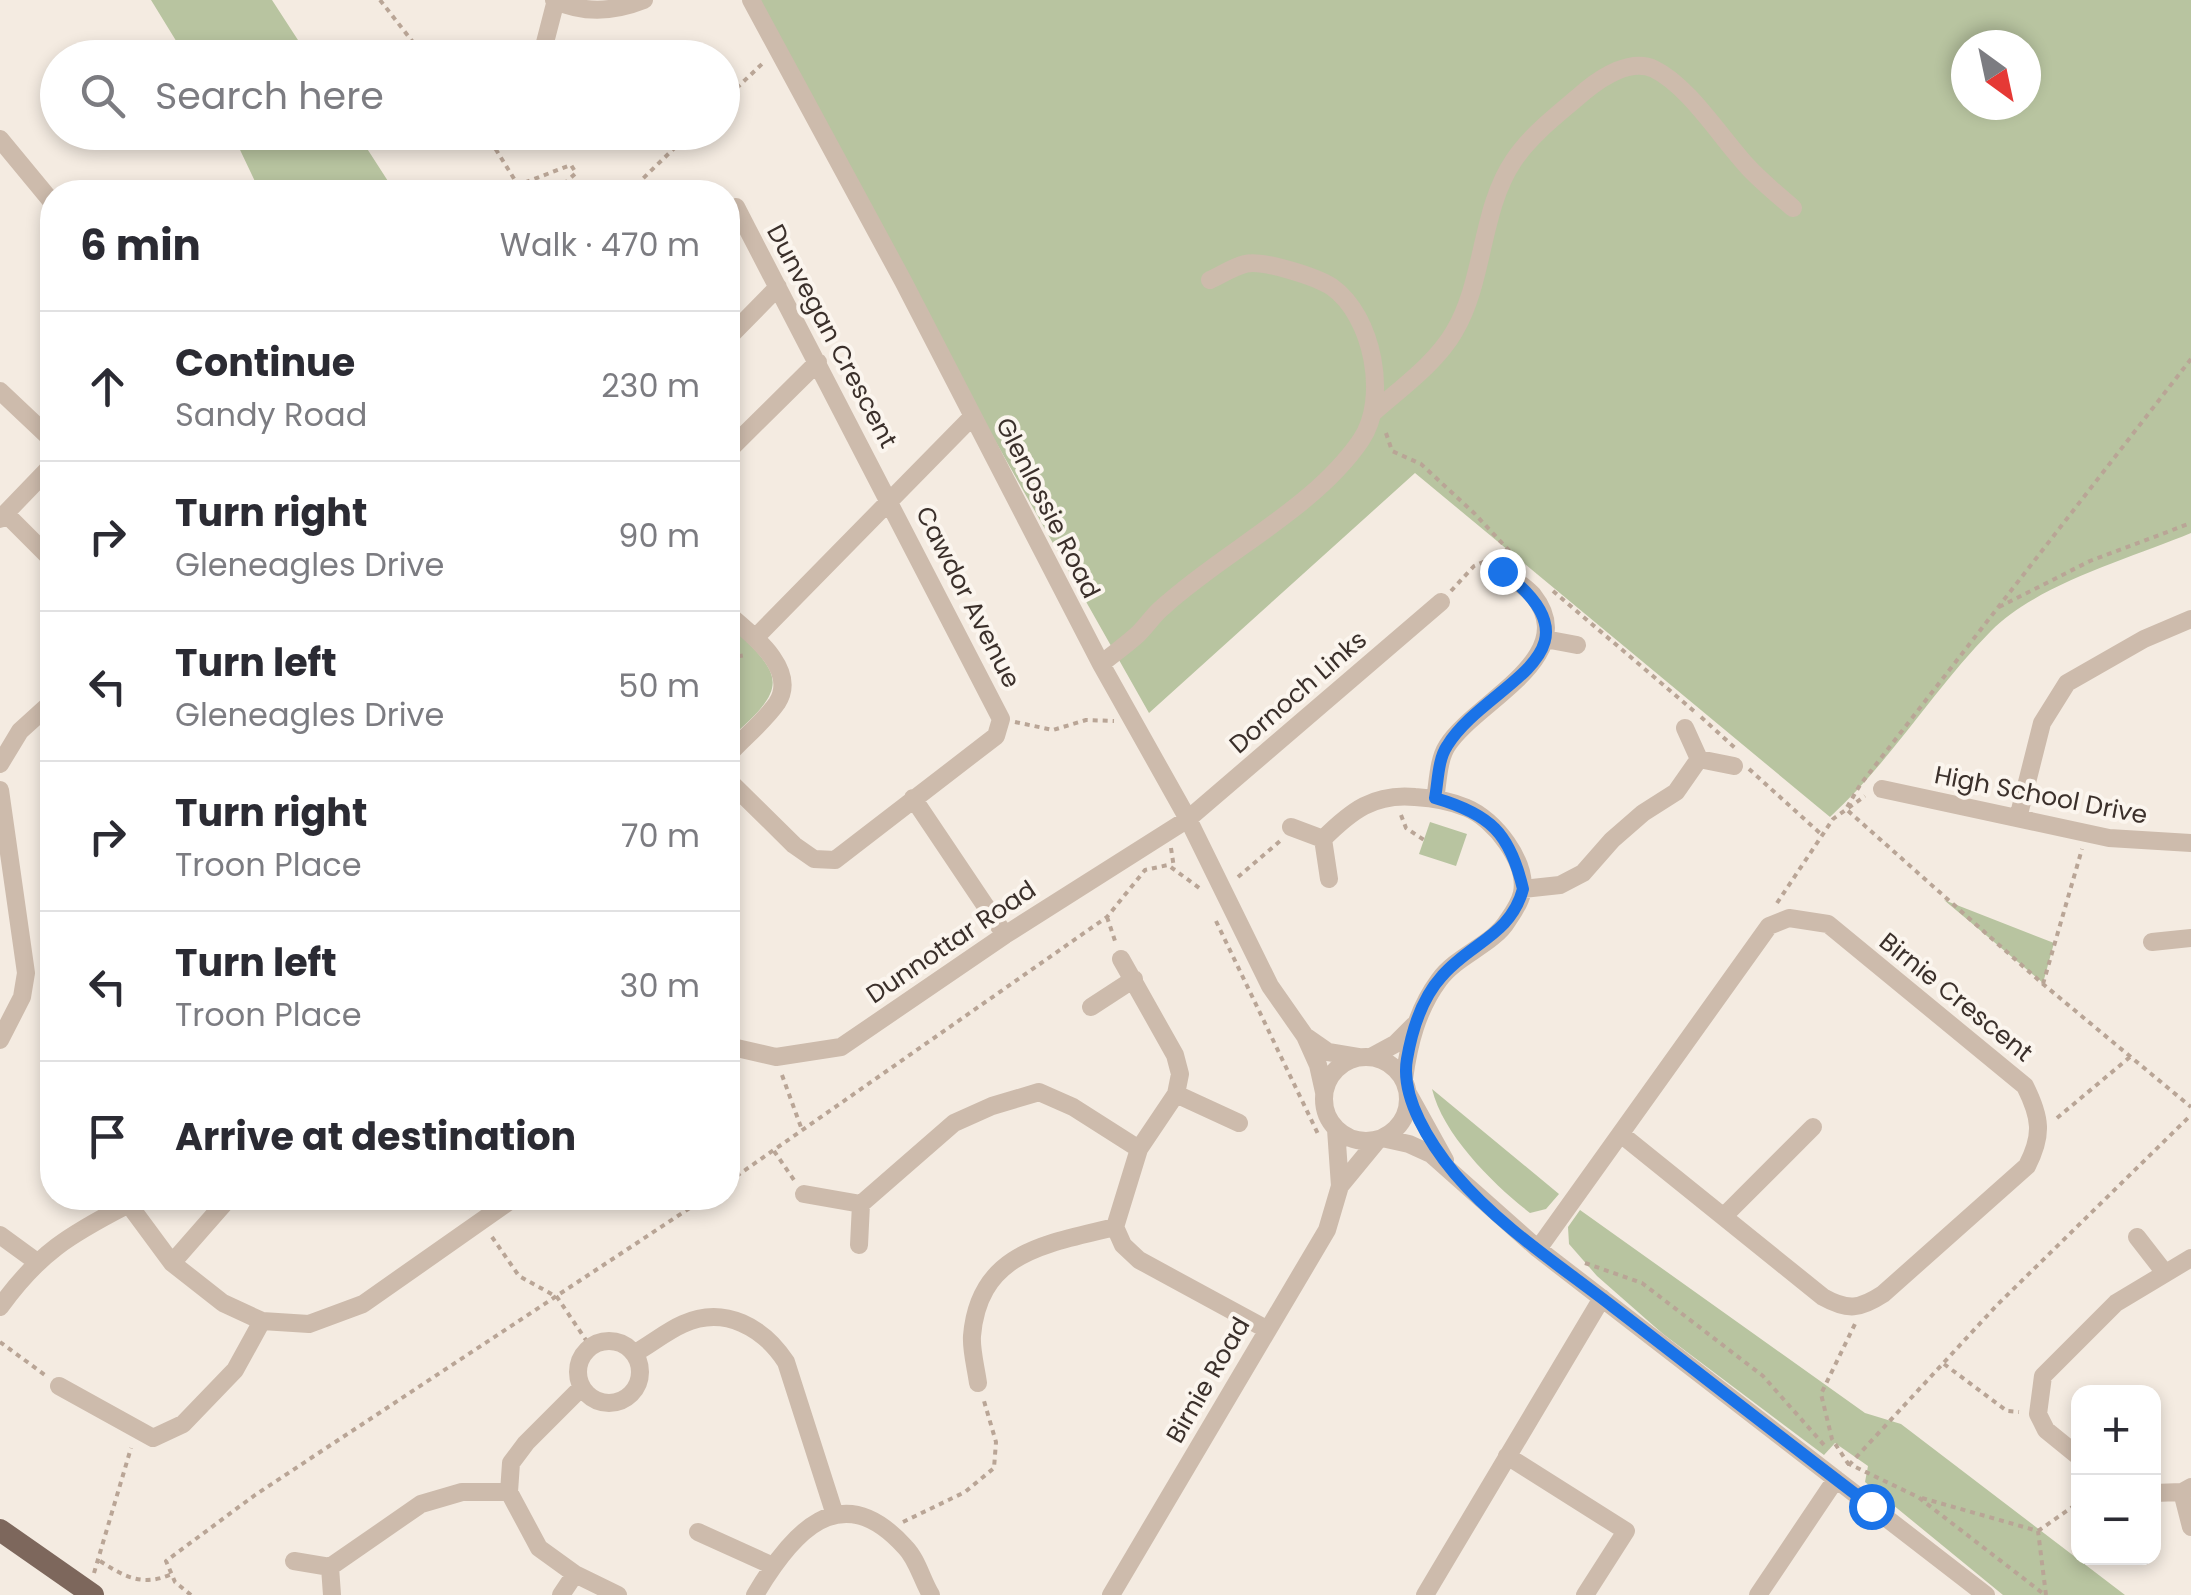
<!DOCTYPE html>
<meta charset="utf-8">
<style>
:root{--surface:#fff;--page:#f2f2f3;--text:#2b2b33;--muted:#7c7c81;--line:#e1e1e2}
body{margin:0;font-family:Poppins,sans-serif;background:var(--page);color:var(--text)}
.controls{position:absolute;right:30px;bottom:30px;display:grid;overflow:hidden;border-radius:20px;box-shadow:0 5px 15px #0003}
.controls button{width:90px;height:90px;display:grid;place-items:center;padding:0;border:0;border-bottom:2px solid var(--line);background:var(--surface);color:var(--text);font:50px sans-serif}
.compass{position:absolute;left:1951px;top:30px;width:90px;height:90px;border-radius:50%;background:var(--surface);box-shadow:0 5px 15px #0003;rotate:147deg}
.stop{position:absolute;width:30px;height:30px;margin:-22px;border:8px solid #1a73e8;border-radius:50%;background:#fff}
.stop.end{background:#1a73e8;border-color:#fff;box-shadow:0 2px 10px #0008}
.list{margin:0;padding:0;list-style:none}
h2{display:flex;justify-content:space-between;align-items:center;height:130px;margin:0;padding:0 40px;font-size:42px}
h2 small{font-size:32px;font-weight:400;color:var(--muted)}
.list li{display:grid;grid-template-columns:65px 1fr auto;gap:30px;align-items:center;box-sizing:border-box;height:150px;padding:0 40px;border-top:2px solid var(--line)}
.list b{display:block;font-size:38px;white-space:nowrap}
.list p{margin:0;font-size:32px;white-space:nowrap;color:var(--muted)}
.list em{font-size:32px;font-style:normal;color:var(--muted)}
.icon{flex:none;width:55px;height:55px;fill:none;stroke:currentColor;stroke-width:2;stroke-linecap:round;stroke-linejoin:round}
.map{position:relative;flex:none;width:2191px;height:1595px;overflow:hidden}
.search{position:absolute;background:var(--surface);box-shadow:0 5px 15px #0003;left:40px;top:40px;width:700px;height:110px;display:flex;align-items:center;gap:25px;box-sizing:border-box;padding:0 35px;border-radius:55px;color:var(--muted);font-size:38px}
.panel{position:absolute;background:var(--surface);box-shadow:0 5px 15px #0003;left:40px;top:180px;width:700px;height:1030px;border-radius:40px}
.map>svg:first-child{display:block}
.green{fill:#b8c4a0;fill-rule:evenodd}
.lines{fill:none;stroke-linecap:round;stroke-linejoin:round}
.path{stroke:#b9a596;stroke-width:4;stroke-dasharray:5 5;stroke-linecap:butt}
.minor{stroke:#cdbbac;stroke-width:18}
.major{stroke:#7d675c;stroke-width:22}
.route{stroke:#1a73e8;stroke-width:12}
.labels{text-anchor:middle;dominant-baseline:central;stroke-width:8;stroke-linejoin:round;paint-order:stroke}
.street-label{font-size:25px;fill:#3b302b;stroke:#fbf5ee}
</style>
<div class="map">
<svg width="2191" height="1595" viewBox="0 0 2191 1595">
<rect width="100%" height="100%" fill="#f4ebe1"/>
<!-- green -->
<path class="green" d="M151 0H272L309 57H186Z
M751 0H2191V533C2129 559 2039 583 1991 631 1933 690 1891 761 1830 817L1415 473 1149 713 907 285ZM1966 45H2026V105H1966Z
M232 133H357L395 192H260Z
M728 623C783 676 792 685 728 740Z
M1430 822 1467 834 1456 866 1419 854Z
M1944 900 2054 943 2043 983Z
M1432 1089 1559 1194 1546 1209 1530 1213C1494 1185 1443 1135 1432 1089Z
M1580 1210 1865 1413 1901 1424 2125 1595H2003L1865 1482 1868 1466 1835 1443 1824 1455 1663 1334 1597 1276 1569 1244 1568 1227Z"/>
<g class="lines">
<!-- path -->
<path class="path" d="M380 0 416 46 432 49 437 58
M722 102 763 63
M485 132 518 185 571 165 576 173 555 192
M629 192 691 132
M2191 359 1860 785 1846 809 2043 984 2191 1107
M1386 433 1392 451 1421 464 1474 513 1516 558
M1451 591 1474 566 1483 562 1489 564
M1553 591 1694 711
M1999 607 2090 561 2191 523
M728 658 746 655
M1701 717 1735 748
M1015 722 1053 730 1086 720 1114 721
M1749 769 1822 835
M1401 815 1406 828 1424 840
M1171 848 1174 868
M1238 877 1280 841
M1777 903 1833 819 1865 796
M1107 917 1115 941
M1216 921 1318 1134
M2043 984 2082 849
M782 1075 802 1130
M2057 1118 2130 1057
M774 1151 794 1180
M728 1182 1107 917 1145 870 1168 865 1202 890
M462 1198 471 1209
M492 1237 519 1276 557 1297 590 1346
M1585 1263 1642 1283 1763 1376 1824 1445
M0 1342 45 1375
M1944 1364 2007 1411 2019 1412
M1847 1463 1918 1497 2045 1595
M1849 1465 1998 1304 2191 1115
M1849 1465 1832 1439 1821 1394 1855 1324
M1922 1498 2038 1531 2046 1595
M903 1522 965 1492 994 1468 996 1442 984 1401
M2038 1531 2078 1503
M100 1561C125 1577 142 1587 172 1574
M94 1573 131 1448
M191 1595 175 1582 166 1561 255 1495 705 1198"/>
<!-- minor -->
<path class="minor" d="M554 0C584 14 614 12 644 0
M751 0 903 281 1101 664 1188 819 1270 986 1305 1036 1318 1065 1324 1092
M541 58 556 0
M0 139 52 202
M728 216 736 207 1001 719 996 736 835 860 814 859 794 845 728 780
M728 338 778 287
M0 391 52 440
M1374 412C1401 388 1436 363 1454 332 1485 280 1480 210 1514 160 1532 133 1561 112 1585 91 1602 77 1631 58 1654 69 1689 86 1721 138 1748 167 1762 182 1778 195 1793 208
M728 451 818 362
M7 515 52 560
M0 519 52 465
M728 614C750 633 799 669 777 703 764 722 743 738 728 755
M755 638 973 416
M1545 639 1577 645
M1101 664C1113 654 1126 645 1137 635 1146 627 1153 615 1163 607 1223 552 1315 508 1361 440 1389 399 1373 316 1332 287 1317 277 1261 259 1245 264 1233 267 1221 275 1210 280
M1685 728 1699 759
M0 764 20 731 52 702
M1882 789 2109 838 2191 843
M0 790 26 973 22 997 0 1040
M913 798 1005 935
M1435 799C1438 783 1438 760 1447 746 1474 702 1583 658 1533 595 1525 586 1512 578 1502 571
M2018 818 2042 723 2067 683 2144 639 2191 619
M1291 827 1323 839
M1329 879 1323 839C1351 811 1374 793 1415 797 1432 798 1451 801 1467 808 1494 819 1528 862 1522 893 1520 902 1513 913 1508 920 1493 945 1457 955 1439 980 1417 1010 1409 1043 1404 1079
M1523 889 1560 885 1583 873 1612 840 1643 813 1676 792 1699 759 1734 766
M2152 942 2191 938
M1121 959 1175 1055 1180 1074 1176 1094 1139 1149 1115 1227 1123 1245 1139 1260 1266 1329
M1091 1007 1134 979
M1305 1036 1328 1052 1358 1057
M728 1046 776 1057 841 1047 1005 935 1188 819 1441 602
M1324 1099a42 42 0 1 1 84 0a42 42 0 1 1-84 0Z
M1371 1057 1395 1044 1414 1025
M1176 1094 1239 1123
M1409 1095 1445 1160
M1382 1138 1409 1144 1431 1154 1538 1249 1986 1595
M1340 1186 1377 1141
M804 1194 861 1204
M124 1198 172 1263 223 1303 262 1321 309 1324 363 1304 514 1198
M1724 1216 1813 1127
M0 1235 37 1262
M2137 1237 2165 1273
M859 1245 861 1204 954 1123 992 1106 1039 1092 1073 1107 1139 1149
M1538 1249 1769 926 1789 918 1828 924 2025 1086C2041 1118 2043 1135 2027 1166L1883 1294C1860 1309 1848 1311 1823 1297L1622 1135
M172 1263 229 1198
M0 1307C39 1253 69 1235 127 1205
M578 1372a31 31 0 1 1 62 0a31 31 0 1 1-62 0Z
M635 1353C651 1344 667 1331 683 1324 725 1305 764 1328 786 1362L835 1515
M978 1383C976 1368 971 1350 972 1336 979 1251 1047 1244 1115 1227
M59 1386 153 1438 183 1424 235 1370 262 1321
M581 1388 526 1443 511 1463 509 1492 539 1548 575 1574 618 1595
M1507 1456 1626 1531 1585 1595
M2078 1456 2046 1430 2038 1414 2043 1376 2116 1303 2191 1258
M2182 1492 2191 1527
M2154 1493 2182 1492 2191 1487
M698 1532 773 1566
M294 1561 330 1567
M332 1595 330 1567 421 1504 462 1492H509
M561 1595 575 1574
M755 1595C791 1534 840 1475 905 1547 917 1559 922 1580 931 1595
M1111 1595 1327 1230 1340 1186 1336 1129
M1425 1595 1602 1298
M1758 1595 1836 1479"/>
<!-- major -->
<path class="major" d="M0 1530 93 1595"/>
</g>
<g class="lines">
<!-- route -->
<path class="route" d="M1502 571C1612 654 1486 682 1447 746 1438 759 1438 782 1435 798 1490 814 1510 833 1523 889 1511 935 1470 943 1442 976 1422 998 1412 1030 1407 1059 1400 1098 1431 1145 1455 1174 1499 1226 1559 1265 1612 1306 1699 1373 1784 1440 1871 1506"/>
</g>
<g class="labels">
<!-- street labels -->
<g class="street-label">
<text transform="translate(832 336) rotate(62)">Dunvegan Crescent</text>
<text transform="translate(1048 508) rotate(63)">Glenlossie Road</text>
<text transform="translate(968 597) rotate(63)">Cawdor Avenue</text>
<text transform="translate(1298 692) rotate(-41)">Dornoch Links</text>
<text transform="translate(2041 795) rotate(11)">High School Drive</text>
<text transform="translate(951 942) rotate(-34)">Dunnottar Road</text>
<text transform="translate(1956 997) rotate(39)">Birnie Crescent</text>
<text transform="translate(1208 1380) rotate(-60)">Birnie Road</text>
</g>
</g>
</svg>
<div class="controls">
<button>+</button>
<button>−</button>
</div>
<svg class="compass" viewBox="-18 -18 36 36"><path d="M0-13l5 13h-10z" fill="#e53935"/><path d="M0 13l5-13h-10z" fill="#7c7c81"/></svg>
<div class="stop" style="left:1871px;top:1506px"></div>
<div class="stop end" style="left:1502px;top:571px"></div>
<div class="search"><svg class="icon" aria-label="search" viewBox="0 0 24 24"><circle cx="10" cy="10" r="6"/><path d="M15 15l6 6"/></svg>Search here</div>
<section class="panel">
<h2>6 min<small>Walk · 470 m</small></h2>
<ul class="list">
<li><svg class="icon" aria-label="ahead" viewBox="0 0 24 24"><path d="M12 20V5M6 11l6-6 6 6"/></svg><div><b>Continue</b><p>Sandy Road</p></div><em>230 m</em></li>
<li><svg class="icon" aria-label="right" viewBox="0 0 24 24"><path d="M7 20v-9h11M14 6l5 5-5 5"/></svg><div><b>Turn right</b><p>Gleneagles Drive</p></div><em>90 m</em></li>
<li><svg class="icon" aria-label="left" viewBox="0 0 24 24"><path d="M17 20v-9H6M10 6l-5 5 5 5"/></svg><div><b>Turn left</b><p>Gleneagles Drive</p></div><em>50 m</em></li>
<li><svg class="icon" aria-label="right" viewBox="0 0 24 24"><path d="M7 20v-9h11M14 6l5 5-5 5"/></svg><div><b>Turn right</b><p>Troon Place</p></div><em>70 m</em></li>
<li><svg class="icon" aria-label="left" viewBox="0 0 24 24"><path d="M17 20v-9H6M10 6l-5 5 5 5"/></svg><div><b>Turn left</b><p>Troon Place</p></div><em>30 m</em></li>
<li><svg class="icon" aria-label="arrive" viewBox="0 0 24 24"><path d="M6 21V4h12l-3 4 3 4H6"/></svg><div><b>Arrive at destination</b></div></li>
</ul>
</section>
</div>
